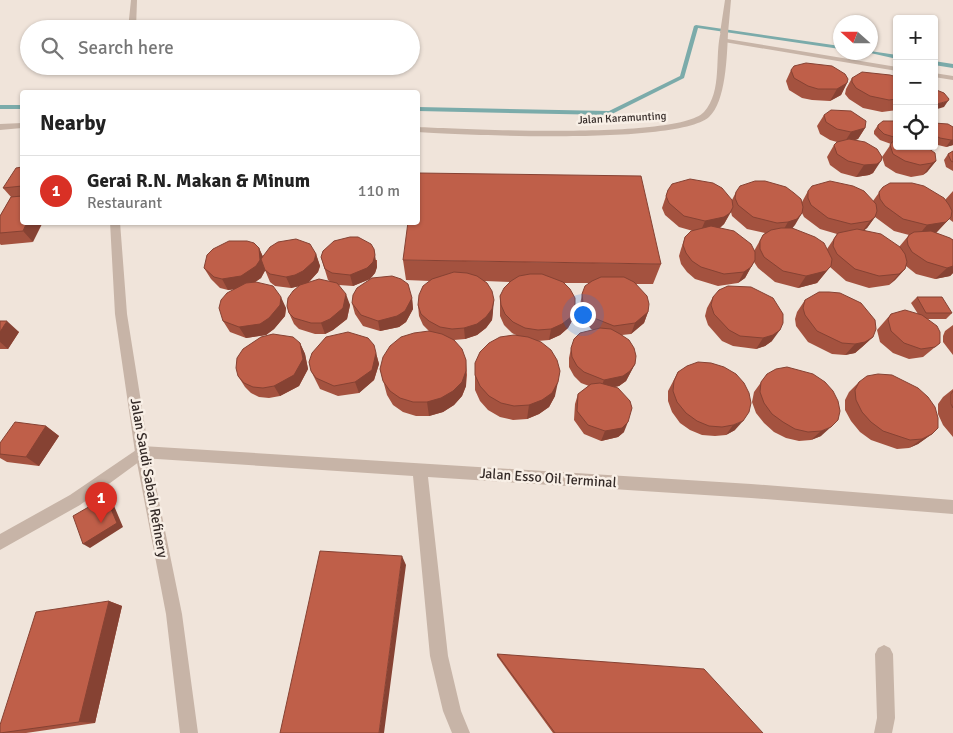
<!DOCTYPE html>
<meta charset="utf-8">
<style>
:root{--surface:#fff;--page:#f6f6f6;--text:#222;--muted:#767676;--line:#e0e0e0;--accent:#d93025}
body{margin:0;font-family:Signika,sans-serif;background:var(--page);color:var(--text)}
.controls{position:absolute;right:15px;top:15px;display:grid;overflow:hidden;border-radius:5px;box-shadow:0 1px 4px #0004}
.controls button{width:45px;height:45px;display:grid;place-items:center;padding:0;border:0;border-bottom:1px solid var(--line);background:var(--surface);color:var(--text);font:25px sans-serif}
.compass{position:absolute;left:833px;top:15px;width:45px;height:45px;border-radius:50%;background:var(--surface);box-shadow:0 1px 4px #0004;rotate:291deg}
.you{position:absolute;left:582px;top:314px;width:18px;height:18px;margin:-12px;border:4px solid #fff;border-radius:50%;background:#1a73e8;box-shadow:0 0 0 8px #1a73e833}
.badge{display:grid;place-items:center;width:32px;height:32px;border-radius:50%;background:var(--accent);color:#fff;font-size:16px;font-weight:700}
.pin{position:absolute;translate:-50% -41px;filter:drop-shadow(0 1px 2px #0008)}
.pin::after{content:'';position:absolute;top:26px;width:18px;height:15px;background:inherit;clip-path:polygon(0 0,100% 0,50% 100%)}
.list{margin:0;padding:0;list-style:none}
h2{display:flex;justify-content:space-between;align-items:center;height:65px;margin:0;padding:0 20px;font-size:21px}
h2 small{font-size:16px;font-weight:400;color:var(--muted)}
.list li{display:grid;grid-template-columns:32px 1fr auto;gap:15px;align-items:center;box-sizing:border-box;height:70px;padding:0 20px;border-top:1px solid var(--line)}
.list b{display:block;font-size:19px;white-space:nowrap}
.list p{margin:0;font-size:16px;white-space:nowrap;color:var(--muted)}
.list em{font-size:16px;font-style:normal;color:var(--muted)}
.icon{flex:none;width:28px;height:28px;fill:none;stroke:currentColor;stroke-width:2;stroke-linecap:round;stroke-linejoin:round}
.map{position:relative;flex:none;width:953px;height:733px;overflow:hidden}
.search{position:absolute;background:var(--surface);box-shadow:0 1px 4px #0004;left:20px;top:20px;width:400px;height:55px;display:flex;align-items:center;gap:12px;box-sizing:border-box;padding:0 18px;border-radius:28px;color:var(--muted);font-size:19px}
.panel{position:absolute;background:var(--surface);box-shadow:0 1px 4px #0004;left:20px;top:90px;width:400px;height:135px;border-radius:5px}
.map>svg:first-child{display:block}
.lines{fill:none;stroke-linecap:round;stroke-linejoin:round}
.stream{fill:#7babaa;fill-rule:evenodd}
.service{fill:#c7b4a7;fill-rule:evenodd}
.minor{fill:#c7b4a7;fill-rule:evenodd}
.tertiary{fill:#c7b4a7;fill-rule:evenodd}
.wall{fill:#a4523f;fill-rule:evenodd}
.shaded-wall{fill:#864233}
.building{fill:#bf5f49;stroke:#864233}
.labels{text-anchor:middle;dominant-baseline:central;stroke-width:5;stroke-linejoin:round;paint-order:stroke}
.far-street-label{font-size:11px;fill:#342a27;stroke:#f8efe6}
.street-label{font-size:14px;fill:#342a27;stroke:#f8efe6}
</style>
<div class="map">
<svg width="953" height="733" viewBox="0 0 953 733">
<rect width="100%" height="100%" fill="#f0e4da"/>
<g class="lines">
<!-- stream -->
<path class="stream" d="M696 25 840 46V49L698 28 684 78 610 115 418 111V107L609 111 680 76 694 26Z
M870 51 897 55V59L866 52H870Z
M934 61 953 64V68L934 65Z
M0 105H22V109H0Z"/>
<!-- service -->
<path class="service" d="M131 0H137L136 29H128Z
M725 0H731L728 33 724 35 720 33Z
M721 38 897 67V71L724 42H721Z
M934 73 953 76V80L934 77Z
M142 446 751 484 953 500V514L751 498 428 477 448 656 461 711 470 733H452L443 711 430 656 413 476 142 458 137 456 135 452 137 448Z
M884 645 890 648 893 654 895 718 892 733H874L877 718 875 654 878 648Z"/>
<!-- minor -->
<path class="minor" d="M142 446 147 448 149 452 147 456 80 505 0 550V534L70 495Z"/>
<!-- tertiary -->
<path class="tertiary" d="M721 31 728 33C727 55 726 102 709 117 677 145 467 135 418 132V127C463 129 678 140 704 112 723 91 714 56 721 31Z
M22 123V128L0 130V124Z
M110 222H120L127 314 149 452 182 614 198 733H180L166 614 135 452 115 314Z"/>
</g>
<!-- wall -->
<path class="wall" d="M791 70 847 83 841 95 830 101 812 100 802 98 789 90 786 81Z
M897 77V110L882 112 863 108 849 99 845 94 846 89 852 78Z
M824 115 865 128 858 139 855 140 882 157 891 144 880 140 874 134V131L878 125 897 122V146L936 161 927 172 923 175 911 177 896 173 885 166 882 157 873 173 869 175 856 177 841 173 830 165 827 157 834 145 837 142 830 140 820 134 817 126Z
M934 123 953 127V145L946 147 934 144Z
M953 151V171L946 167 944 160 948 154Z
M22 167V222L33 242 1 245 0 244V216L11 197 3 188Z
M883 187 945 200 953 191V222L949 219 936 233 953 240V273L950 276 935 279 916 274 906 266 905 269 895 280 889 285 869 288 846 281 830 267 817 283 798 288 775 282 758 268 754 262 745 278 738 283 718 286 695 279 687 272 681 264 679 256 681 249 685 237 693 231 679 227 665 215 662 208 668 190 732 200 736 192 802 202 808 191 873 201ZM731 212 732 216 747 229 765 233 763 235 754 251 720 228 724 224ZM802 213 804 217 820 229 837 234 827 249 792 228ZM875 217 894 231 909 235 899 247 864 230 867 228Z
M259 248 263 257 316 254 320 266 318 272 308 283 331 282 328 280 321 257 377 260V267L375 273 370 279 353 286 339 285 350 305 347 319 333 330 325 334H315L299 329 294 324 289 313 299 286 291 288 275 286 270 282 265 270 261 278 255 282 286 308 285 316 274 329 266 335 246 338 230 332 223 321 234 289 228 290 220 288 211 279 204 268Z
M403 260 661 264 653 284H636L648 312 644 323 631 334 622 335 635 364 626 381 619 386 615 387 624 432 618 437 601 441 584 434 574 420 575 404 578 394 589 386 581 383 574 376 569 367V358L571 348 593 330 591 329 580 314V305L582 294 589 283H564L575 308 573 319 568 328 560 335 549 340 538 341 555 396 549 407 539 414 527 419 513 420 500 417 488 410 480 401 475 390V375L518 336 512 333 504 325 500 316V296L510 282 485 281 493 311 492 320 486 328 477 335 465 339 454 340 466 360 467 375 466 386 462 396 454 405 443 412 429 416H416L403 412 393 405 387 395 380 369 429 331 423 325 419 316 418 305 430 281 406 280Z
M713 297 772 341 765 346 756 349 733 346 722 341 708 325 705 316 707 308Z
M917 297 952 313 946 319H927L940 343 923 357 909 359 893 353 880 342 877 330 891 314H918L911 303Z
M412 298 413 309 406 322 399 327 380 331 363 326 355 314 352 303Z
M805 300 873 337 862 347 855 353 845 355 832 354 808 342 796 326 795 319 797 312Z
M0 321 19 332 8 349H0Z
M953 325V355L943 342V336L945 331Z
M300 343 305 354 308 369 299 386 280 396 269 398 259 397 251 393 245 387 238 376Z
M376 353 379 364 374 380 359 393 338 396 320 389 311 371Z
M711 363 735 430 726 435 715 436 702 435 690 430 680 423 672 412 668 401V391L678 372Z
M767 374 825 382 821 436 811 440 799 441 786 438 774 432 764 423 756 413 752 402 754 392Z
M859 382 932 434 918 444 909 448 897 449 871 440 860 432 851 421 845 410V400L849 392Z
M953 389V437L943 425 938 414V404L943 397Z
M46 426 59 436 39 466 7 462 0 458V443Z
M109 601 122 606 95 723 26 733H0Z
M497 654 763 733H553L497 656Z"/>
<!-- shaded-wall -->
<path class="shaded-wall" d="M847 83 841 95 830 101 837 89Z
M948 101 944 107 934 110 937 104Z
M865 128 858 139 844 143 851 132Z
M951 140H953V145L946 147Z
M881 161 873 173 869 175 856 177 864 165Z
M936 161 927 172 923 175 932 163Z
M730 213 724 224 718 229 700 233 705 221Z
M802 213 795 225 790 231 781 234 788 222Z
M875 217 867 228 861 233 870 221Z
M951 217 935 234 917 237 927 225Z
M27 222H43L33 242 23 231Z
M259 248 264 259 265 271 261 278 246 288 228 290 222 279Z
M374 249 377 267 375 273 370 279 353 286 350 275Z
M316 254 320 266 318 272 308 283 300 286 291 288 286 277Z
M831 266 817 283 798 288 806 276Z
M953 266V273L950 276 935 279 947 268Z
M751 267 745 278 738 283 744 272Z
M905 269 895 280 889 285 899 274Z
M346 294 350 305 347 319 333 330 325 334 321 323Z
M281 297 286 308 285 316 274 329 266 335 246 338 239 327Z
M412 298 413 309 406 322 399 327 380 331 378 321Z
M494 300 493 311 492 320 486 328 477 335 465 339 464 328Z
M575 308 573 319 568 328 560 335 549 340 551 329Z
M648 312 644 323 631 334 635 323Z
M7 321 19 332 8 349 0 342V332Z
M780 330 772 341 765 346 756 349 763 338Z
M873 337 862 347 855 353 845 355 855 344Z
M300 343 305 354 308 369 299 386 280 396 274 386Z
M376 353 379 364 374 380 359 393 355 382Z
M466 360V386L462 396 454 405 443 412 429 416 427 402Z
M635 364 626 381 619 386 600 390 604 380Z
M558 382 555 396 549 407 539 414 527 419 529 405Z
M743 421 735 430 726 435 733 425Z
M628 422 624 432 618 437 601 441 605 431Z
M46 426 59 436 39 466 26 457Z
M831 427 821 436 811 440 821 431Z
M932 434 918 444 909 448 922 439Z
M106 497 112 501 123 527 90 548 83 544Z
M402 556 406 565 384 733H379Z
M109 601 122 606 95 723 79 722Z"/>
<!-- building -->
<path class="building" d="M806 63 832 66 845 74 848 79 847 83 837 89H818L808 86 794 78 791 70 794 66Z
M862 72 890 75 897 77V99L889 100 870 96 856 88 852 82V78Z
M934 89 944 93 949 99 948 101 937 104H934Z
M831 110 851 111 866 121 865 128 851 132 837 129 826 122 824 115Z
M883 121H894L897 122V138L884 134 878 128V125Z
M934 123 948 124 953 127V140H951L940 138 934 135Z
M849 139 865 142 877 149 882 157 881 161 877 164 864 165 848 161 837 154 834 145 837 142Z
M897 141V146H925L935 153 936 161 932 163 920 165 905 161 893 154 890 145 892 142Z
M953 151V162L951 161 948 154Z
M22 167V186L3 188 16 168Z
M418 173 641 176 661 264 403 260 408 222H418Z
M690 179 713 183 722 188 732 200 733 207 730 213 724 217 705 221 684 216 669 203 666 196 668 190 672 184Z
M755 181H765L786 187 794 193 801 199 803 207 802 213 797 219 788 222 777 223 753 217 738 205 735 198 736 192 740 186Z
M830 181 853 186 864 191 876 204 877 211 875 217 870 221 851 224 828 218 811 205 808 198V191L812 186Z
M890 183H912L924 186 944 198 949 205 952 211 951 217 946 222 927 225 903 219 885 206 880 199 879 192 883 187Z
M22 196V222H27L23 231 0 233V216L11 197Z
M711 226 734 231 751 244 755 252V260L751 267 744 272 724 274 701 267 692 261 686 253 683 245 685 237 691 231Z
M781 228H792L815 237 824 243 832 259 831 266 826 271 806 276 783 271 764 257 760 249V241L763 235 771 230Z
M857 229 881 234 900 247 905 254 907 262 905 269 899 274 879 276 855 269 837 254 833 246 834 239 838 233Z
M931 231 950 238 953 240V266L947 268 927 262 912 252 908 245 907 239 909 235 914 232Z
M350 237H358L371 244 374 249 375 255 373 262 367 268 350 275 332 273 325 269 321 257 323 251 334 241Z
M296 239 310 244 316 254 314 261 303 271 295 275 286 277 270 274 265 270 261 259 270 247 278 242Z
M229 241H247L254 243 259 248 260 260 256 266 241 276 222 279 214 277 204 268 207 255 213 249Z
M454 272 467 273 477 276 487 283 492 291 494 300 492 309 486 317 477 324 464 328 452 329 440 327 429 321 421 314 418 305 419 295 423 286 432 279Z
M530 274H542L563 282 570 289 575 298V308L571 317 562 324 551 329 538 330 525 328 513 322 505 314 501 305 500 296 504 288 511 281 519 276Z
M392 276 401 279 408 284 412 298 405 311 397 316 378 321 361 315 352 303 353 295 357 288 372 278Z
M601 277H624L634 282 647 296 649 304 648 312 635 323 614 326 594 318 583 303 582 294 585 286 592 281Z
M319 279 337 283 346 294 343 308 330 319 321 323H311L294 318 289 313 287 306 288 298 293 291 300 285Z
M256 282 273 286 281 297 280 305 269 318 260 324 239 327 223 321 219 308 221 300 227 293 246 283Z
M728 286 751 287 773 298 783 314V323L780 330 773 335 763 338 740 336 729 330 714 314 711 305 713 297 719 290Z
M819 292H829L840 293 861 303 875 320 876 329 873 337 865 342 855 344 842 343 817 331 805 315 803 308 805 300Z
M917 297H942L952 313H926Z
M905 310 922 315 937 326 940 332V343L935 347 921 349 904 343 891 331 888 319 891 314Z
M0 321H7L0 332Z
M600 328 611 329 620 334 629 340 634 348 636 356 635 364 630 371 623 376 604 380 584 372 577 366 572 357 571 348 574 339 580 333Z
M429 331 442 334 454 340 462 349 466 360V371L462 382 453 391 441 398 427 402H413L400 398 390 391 383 381 380 369 383 357 390 346 401 337 414 333Z
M348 332 368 338 374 345 376 353 372 370 355 382 334 386 316 378 311 371 309 362 312 353 326 337Z
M273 334 293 337 300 343 303 359 294 375 274 386 263 388 253 387 244 383 238 376 236 368 237 358 243 349 261 337Z
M514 335 528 337 541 342 551 350 557 360 560 371 558 382 552 393 542 400 529 405 514 406 501 403 489 396 480 386 475 375V363L480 352 489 343 500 337Z
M698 362 711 363 724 367 736 374 744 383 749 393 751 403 749 412 743 421 733 425 722 427 709 426 697 421 686 413 677 402 673 391 674 381 678 372 687 366Z
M787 367 813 374 825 382 833 391 838 401 840 411 838 420 831 427 821 431 808 432 795 429 783 422 772 414 764 403 760 392 761 382 767 374 776 369Z
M878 374 892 375 918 388 928 397 935 407 938 418V428L932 434 922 439 910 440 883 431 871 422 862 412 856 400 855 390 859 382 867 376Z
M600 383 618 388 630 401 632 408 628 422 622 428 605 431 588 425 577 411 578 394 591 384Z
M953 391V408L951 404V394Z
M15 422 46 426 26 457 0 454V443Z
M106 497 117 523 83 544 73 516Z
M320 551 402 556 379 733H280Z
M109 601 79 722 0 733V725L36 612Z
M497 654 704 669 763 733H555Z"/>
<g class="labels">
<!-- far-street labels -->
<g class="far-street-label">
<text transform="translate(622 118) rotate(-3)">Jalan Karamunting</text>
</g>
<!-- street labels -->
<g class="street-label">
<text transform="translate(149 478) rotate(80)">Jalan Saudi Sabah Refinery</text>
<text transform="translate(548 478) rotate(4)">Jalan Esso Oil Terminal</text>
</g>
</g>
</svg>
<div class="controls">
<button>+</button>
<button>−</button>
<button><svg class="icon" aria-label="locate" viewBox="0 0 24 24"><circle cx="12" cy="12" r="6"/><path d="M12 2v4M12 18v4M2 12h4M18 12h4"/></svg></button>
</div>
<svg class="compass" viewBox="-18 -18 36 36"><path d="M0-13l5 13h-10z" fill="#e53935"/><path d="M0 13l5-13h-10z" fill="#767676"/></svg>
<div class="you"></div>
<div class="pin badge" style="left:101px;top:523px">1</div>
<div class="search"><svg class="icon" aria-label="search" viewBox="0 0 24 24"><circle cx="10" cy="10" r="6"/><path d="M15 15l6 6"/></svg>Search here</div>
<section class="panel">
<h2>Nearby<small></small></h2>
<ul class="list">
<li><span class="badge">1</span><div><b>Gerai R.N. Makan &amp; Minum</b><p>Restaurant</p></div><em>110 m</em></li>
</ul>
</section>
</div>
